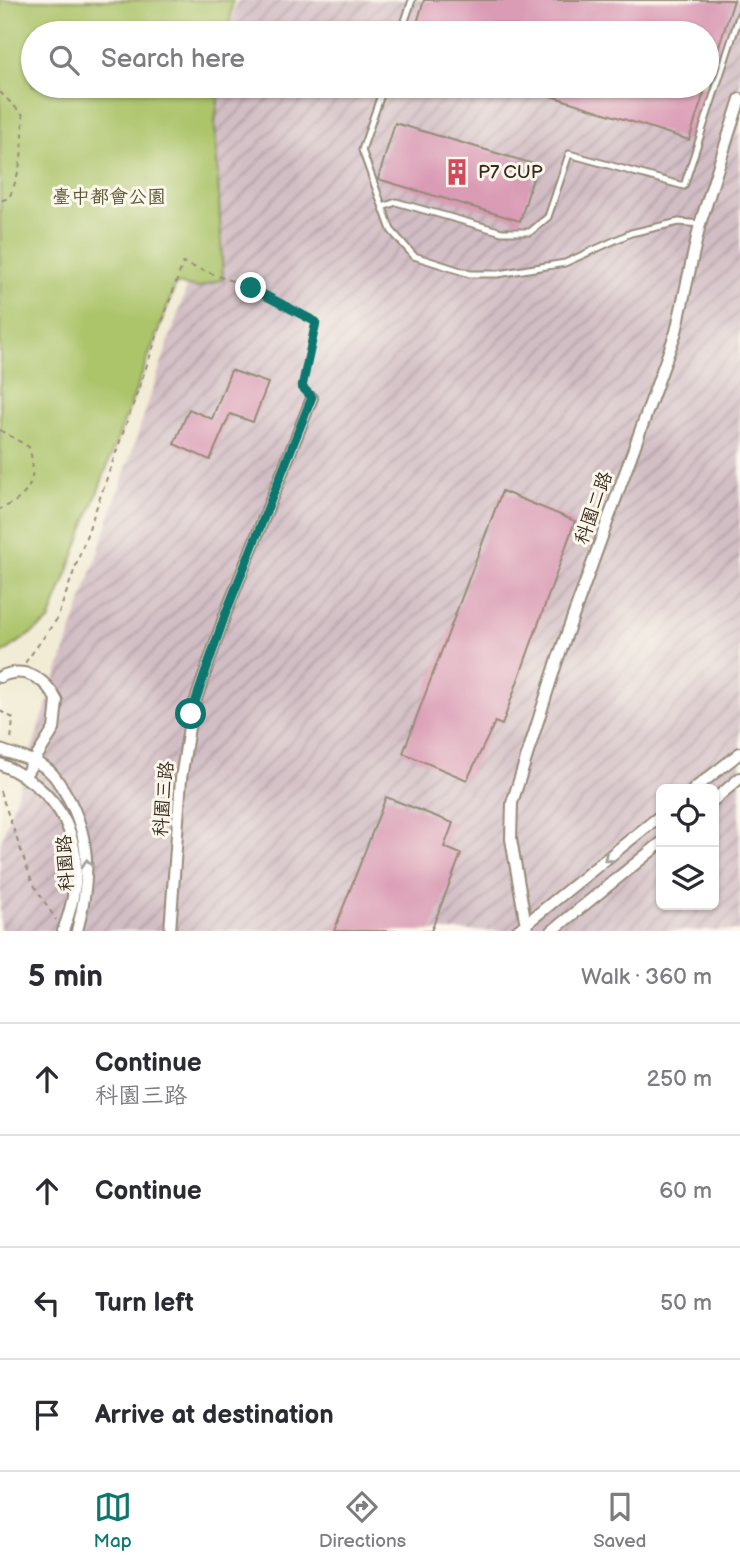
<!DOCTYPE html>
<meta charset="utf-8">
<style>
:root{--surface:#fff;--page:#f7f7f7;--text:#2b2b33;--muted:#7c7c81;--line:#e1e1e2;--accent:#0f766e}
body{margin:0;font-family:"Balsamiq Sans","LXGW WenKai TC",sans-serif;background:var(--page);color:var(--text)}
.controls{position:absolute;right:21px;bottom:21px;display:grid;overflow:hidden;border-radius:10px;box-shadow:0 2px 5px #0004}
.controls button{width:63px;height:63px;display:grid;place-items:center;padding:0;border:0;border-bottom:2px solid var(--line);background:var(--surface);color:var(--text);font:35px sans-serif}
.stop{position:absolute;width:21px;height:21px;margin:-16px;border:5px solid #0f766e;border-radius:50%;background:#fff}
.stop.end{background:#0f766e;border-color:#fff;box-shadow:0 2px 7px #0008}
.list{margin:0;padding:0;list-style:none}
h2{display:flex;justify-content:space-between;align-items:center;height:91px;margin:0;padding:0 28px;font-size:30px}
h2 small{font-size:23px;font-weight:400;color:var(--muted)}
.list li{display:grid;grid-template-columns:46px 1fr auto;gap:21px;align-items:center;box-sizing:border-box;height:112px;padding:0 28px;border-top:2px solid var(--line)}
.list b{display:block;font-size:26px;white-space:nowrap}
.list p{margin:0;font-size:23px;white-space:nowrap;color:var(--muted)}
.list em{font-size:23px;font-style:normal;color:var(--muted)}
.icon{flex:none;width:38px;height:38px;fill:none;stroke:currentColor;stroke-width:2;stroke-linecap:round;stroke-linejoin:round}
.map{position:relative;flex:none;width:740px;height:931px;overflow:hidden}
.search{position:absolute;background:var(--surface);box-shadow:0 2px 5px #0004;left:21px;right:21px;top:21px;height:77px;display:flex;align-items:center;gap:18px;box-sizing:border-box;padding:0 24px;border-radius:38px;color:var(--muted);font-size:26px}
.sheet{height:539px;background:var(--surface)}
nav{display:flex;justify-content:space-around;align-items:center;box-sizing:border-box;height:98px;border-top:2px solid var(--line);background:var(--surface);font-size:19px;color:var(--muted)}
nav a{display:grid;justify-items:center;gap:4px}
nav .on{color:var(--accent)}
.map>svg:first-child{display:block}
.industrial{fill:url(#industrial-furrows);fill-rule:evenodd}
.park{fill:#acc46a;stroke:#747744;stroke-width:2}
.building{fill:#da9bb5}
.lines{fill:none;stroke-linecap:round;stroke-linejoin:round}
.lane-casing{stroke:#968b7a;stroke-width:9}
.street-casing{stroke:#968b7a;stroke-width:14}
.path{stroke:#968b7a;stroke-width:2;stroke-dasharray:5 5;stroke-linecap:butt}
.lane{stroke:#fff;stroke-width:5}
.street{stroke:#fff;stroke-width:10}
.oneway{stroke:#a79f9a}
.route{stroke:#0f766e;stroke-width:9}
.labels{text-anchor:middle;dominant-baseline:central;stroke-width:6;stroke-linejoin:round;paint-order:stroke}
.poi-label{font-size:19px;fill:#3b2a1e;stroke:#fbf7ec;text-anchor:start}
.park-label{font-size:19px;fill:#5d5835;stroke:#fbf7ec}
.street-label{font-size:19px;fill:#3b2a1e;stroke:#fbf7ec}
</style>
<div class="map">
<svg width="740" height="931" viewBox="0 0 740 931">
<defs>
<pattern id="industrial-furrows" width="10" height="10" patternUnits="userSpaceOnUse" patternTransform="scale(1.75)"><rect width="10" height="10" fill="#d2bdc5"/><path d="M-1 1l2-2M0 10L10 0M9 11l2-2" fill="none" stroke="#ac9a9f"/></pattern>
</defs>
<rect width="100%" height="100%" fill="#fbf7ec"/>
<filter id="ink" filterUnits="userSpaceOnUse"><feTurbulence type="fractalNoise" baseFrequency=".0143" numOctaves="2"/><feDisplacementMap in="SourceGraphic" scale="14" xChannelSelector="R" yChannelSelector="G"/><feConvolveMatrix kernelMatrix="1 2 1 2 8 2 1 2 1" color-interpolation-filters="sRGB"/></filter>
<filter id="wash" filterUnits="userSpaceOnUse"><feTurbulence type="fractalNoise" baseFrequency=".00686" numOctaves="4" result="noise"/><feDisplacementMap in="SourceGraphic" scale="28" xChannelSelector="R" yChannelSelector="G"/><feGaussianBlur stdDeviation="1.57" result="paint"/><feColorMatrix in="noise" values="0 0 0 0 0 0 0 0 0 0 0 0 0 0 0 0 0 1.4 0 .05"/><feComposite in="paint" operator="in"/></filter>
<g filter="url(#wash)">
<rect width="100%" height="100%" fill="#f2ecd6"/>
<!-- industrial -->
<path class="industrial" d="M237 0H740V931H0V845L189 281 205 206 220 86H707V33H228ZM661 789H714V905H661Z"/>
<!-- park -->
<path class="park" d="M0 0H233L228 33H33V86H220L215 123 223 279 198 288 176 284 49 621 0 655Z"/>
<g id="blocks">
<!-- building -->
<path class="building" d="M424 0H734L708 80 707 33H414Z
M520 86H706L689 140Z
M395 123 537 165 520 221 378 179Z
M231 370 268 383 253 422 230 414 210 460 174 444 189 409 212 419Z
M502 491 575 521 502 725 495 722 467 780 403 753Z
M386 797 453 823 444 847 461 854 431 931H334Z"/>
</g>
</g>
<g filter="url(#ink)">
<use href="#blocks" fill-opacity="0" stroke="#968b7a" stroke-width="2"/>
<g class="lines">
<defs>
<path id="lane" d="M401 33 412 0
M384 86 362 150 391 230 414 256 470 274H498L565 263 631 233 679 222 700 224
M383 207 396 202 502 232H530L548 217 569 154 684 186 740 14"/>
<path id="street" d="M0 677C25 665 46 679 57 701L54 729 24 777
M0 750C14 755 29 758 41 765 53 771 59 783 66 794 92 838 90 882 77 931
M0 764C74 796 91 859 63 931
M694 789 740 753
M714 800 740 778
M170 931 181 779 191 714 225 615 312 398
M517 931 661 815
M527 931 511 839 512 803 557 661 676 332 700 224 740 99
M552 931 661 843"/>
</defs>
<!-- lane casing -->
<use href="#lane" class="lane-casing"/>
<!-- street casing -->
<use href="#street" class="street-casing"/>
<!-- path -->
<path class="path" d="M0 92 23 115C24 145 21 172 9 198L0 201
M0 430 29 447C38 478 31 497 0 509
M25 663 57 619 183 263 251 288 316 322 302 387 305 390
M0 711 13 718 11 742
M0 791 32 882 56 920"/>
<!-- lane -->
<use href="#lane" class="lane"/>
<!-- street -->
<use href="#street" class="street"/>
</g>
<!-- one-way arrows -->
<defs><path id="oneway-chevron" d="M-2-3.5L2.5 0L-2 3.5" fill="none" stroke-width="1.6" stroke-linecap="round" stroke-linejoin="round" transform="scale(1.75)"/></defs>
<g class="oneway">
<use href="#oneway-chevron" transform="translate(608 858) rotate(141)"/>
<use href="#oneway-chevron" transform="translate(87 864) rotate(-92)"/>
</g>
</g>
<g class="lines" filter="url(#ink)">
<!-- route -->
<path class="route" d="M191 714 225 615 312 397 302 387 316 322 251 288"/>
</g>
<!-- icons -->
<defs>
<symbol id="building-bare" viewBox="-9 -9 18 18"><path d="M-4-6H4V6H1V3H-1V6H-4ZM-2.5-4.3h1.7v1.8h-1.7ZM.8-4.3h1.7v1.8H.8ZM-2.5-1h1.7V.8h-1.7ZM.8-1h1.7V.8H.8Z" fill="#d1495b" stroke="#fbf7ec" stroke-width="2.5" paint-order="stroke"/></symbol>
</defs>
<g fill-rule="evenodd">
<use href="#building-bare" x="438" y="153" width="38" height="38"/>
</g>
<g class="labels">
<!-- poi labels -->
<g class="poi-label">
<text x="478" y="172">P7 CUP</text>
</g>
<!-- park labels -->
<g class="park-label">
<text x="109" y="197">臺中都會公園</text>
</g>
<!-- street labels -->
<g class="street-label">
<text transform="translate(594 508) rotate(-70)">科園二路</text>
<text transform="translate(164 799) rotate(-85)">科園三路</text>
<text transform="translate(66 863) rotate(-93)">科園路</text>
</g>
</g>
</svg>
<div class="controls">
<button><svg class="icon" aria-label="locate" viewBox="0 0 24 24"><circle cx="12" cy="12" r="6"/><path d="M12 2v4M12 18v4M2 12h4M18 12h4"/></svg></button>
<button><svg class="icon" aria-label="layers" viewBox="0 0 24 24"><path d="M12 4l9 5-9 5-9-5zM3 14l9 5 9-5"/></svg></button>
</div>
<div class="stop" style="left:191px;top:714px"></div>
<div class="stop end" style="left:251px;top:288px"></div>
<div class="search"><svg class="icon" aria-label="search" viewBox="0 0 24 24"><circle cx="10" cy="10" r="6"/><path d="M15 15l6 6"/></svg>Search here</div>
</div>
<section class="sheet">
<h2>5 min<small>Walk · 360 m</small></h2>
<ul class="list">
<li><svg class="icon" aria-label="ahead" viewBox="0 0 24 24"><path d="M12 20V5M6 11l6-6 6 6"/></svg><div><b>Continue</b><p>科園三路</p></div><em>250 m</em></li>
<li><svg class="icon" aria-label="ahead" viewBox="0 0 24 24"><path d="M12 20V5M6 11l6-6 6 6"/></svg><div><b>Continue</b></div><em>60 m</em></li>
<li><svg class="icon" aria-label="left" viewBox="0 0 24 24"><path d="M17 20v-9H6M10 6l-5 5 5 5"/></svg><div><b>Turn left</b></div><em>50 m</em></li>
<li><svg class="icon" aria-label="arrive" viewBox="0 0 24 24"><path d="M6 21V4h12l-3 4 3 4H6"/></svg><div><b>Arrive at destination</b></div></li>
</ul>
</section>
<nav>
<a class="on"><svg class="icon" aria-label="map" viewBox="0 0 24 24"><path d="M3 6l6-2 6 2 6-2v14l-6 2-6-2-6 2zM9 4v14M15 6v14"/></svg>Map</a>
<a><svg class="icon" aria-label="directions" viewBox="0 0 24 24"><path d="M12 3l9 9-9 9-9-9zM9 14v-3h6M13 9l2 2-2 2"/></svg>Directions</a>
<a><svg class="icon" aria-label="saved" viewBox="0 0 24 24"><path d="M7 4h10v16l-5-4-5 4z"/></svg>Saved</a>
</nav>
